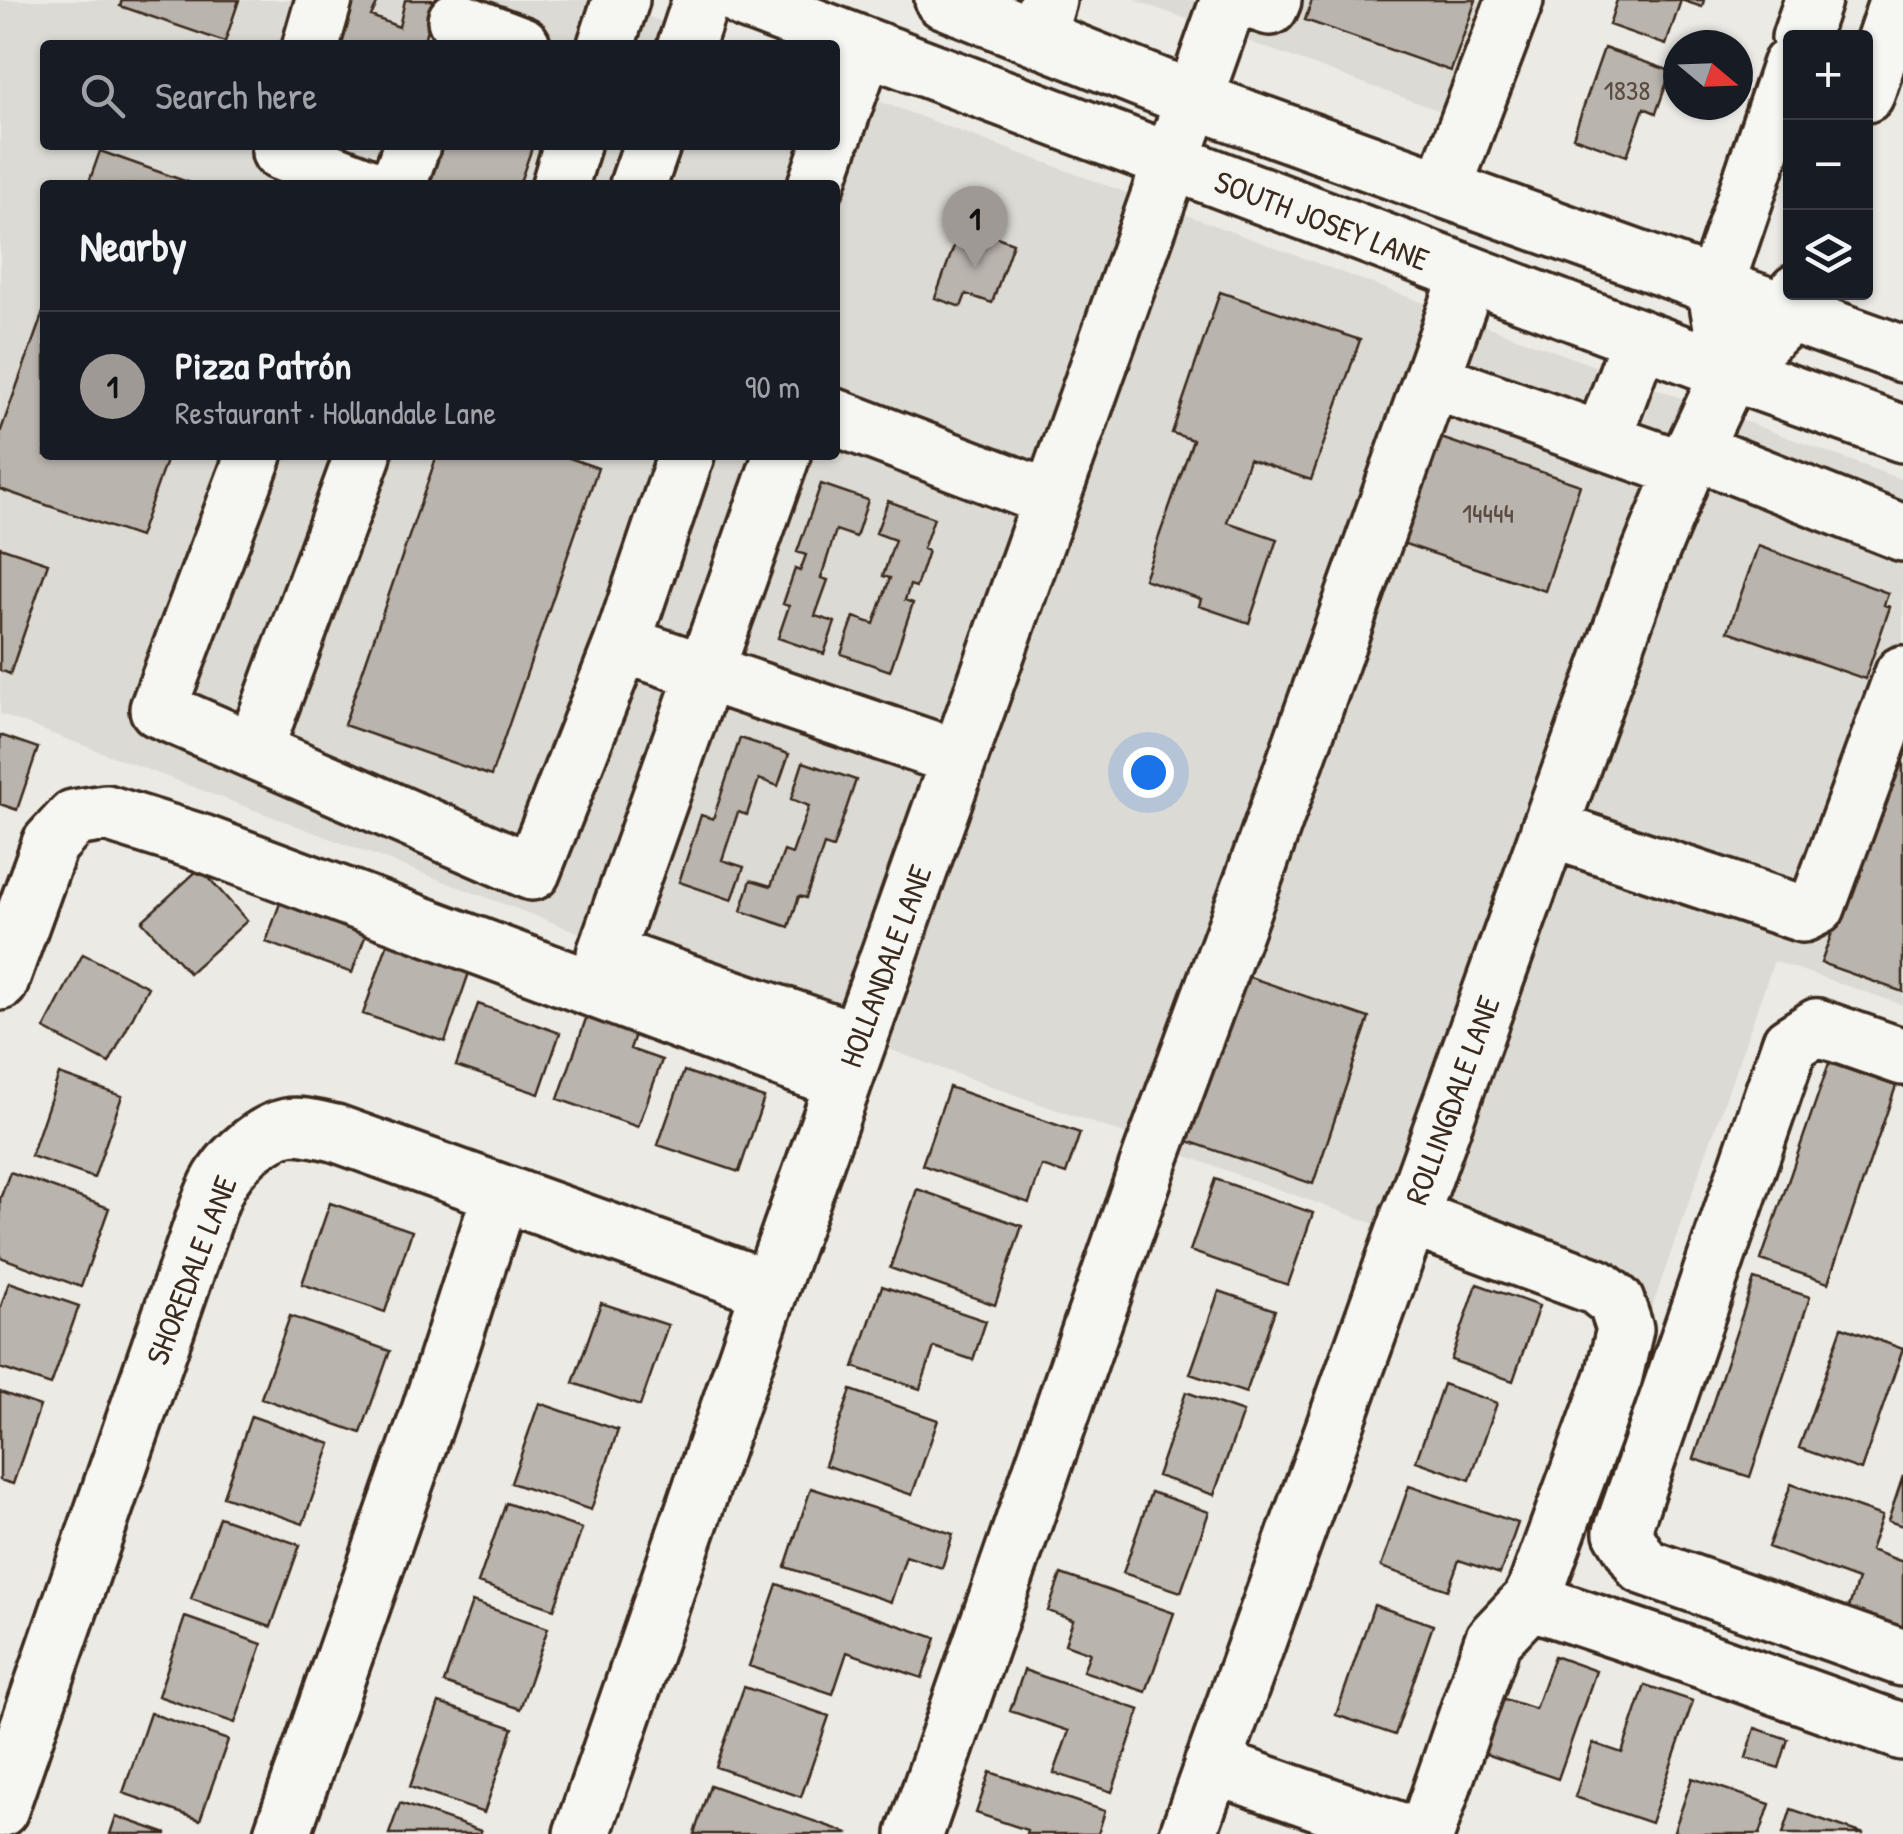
<!DOCTYPE html>
<meta charset="utf-8">
<style>
:root{--surface:#171b24;--page:#242831;--text:#f1f3f6;--muted:#9ea1a6;--line:#363941;--accent:#9f9995}
body{margin:0;font-family:"Patrick Hand",sans-serif;background:var(--page);color:var(--text)}
.controls{position:absolute;right:30px;top:30px;display:grid;overflow:hidden;border-radius:10px;box-shadow:0 2px 8px #0004}
.controls button{width:90px;height:90px;display:grid;place-items:center;padding:0;border:0;border-bottom:2px solid var(--line);background:var(--surface);color:var(--text);font:50px sans-serif}
.compass{position:absolute;left:1663px;top:30px;width:90px;height:90px;border-radius:50%;background:var(--surface);box-shadow:0 2px 8px #0004;rotate:109deg}
.you{position:absolute;left:1148px;top:772px;width:35px;height:35px;margin:-25px;border:8px solid #fff;border-radius:50%;background:#1a73e8;box-shadow:0 0 0 15px #1a73e833}
.badge{display:grid;place-items:center;width:65px;height:65px;border-radius:50%;background:var(--accent);color:#111;font-size:32px;font-weight:700}
.pin{position:absolute;translate:-50% -82px;filter:drop-shadow(0 2px 5px #0008)}
.pin::after{content:'';position:absolute;top:52px;width:35px;height:30px;background:inherit;clip-path:polygon(0 0,100% 0,50% 100%)}
.list{margin:0;padding:0;list-style:none}
h2{display:flex;justify-content:space-between;align-items:center;height:130px;margin:0;padding:0 40px;font-size:42px}
h2 small{font-size:32px;font-weight:400;color:var(--muted)}
.list li{display:grid;grid-template-columns:65px 1fr auto;gap:30px;align-items:center;box-sizing:border-box;height:150px;padding:0 40px;border-top:2px solid var(--line)}
.list b{display:block;font-size:38px;white-space:nowrap}
.list p{margin:0;font-size:32px;white-space:nowrap;color:var(--muted)}
.list em{font-size:32px;font-style:normal;color:var(--muted)}
.icon{flex:none;width:55px;height:55px;fill:none;stroke:currentColor;stroke-width:2;stroke-linecap:round;stroke-linejoin:round}
.map{position:relative;flex:none;width:1903px;height:1834px;overflow:hidden}
.search{position:absolute;background:var(--surface);box-shadow:0 2px 8px #0004;left:40px;top:40px;width:800px;height:110px;display:flex;align-items:center;gap:25px;box-sizing:border-box;padding:0 35px;border-radius:10px;color:var(--muted);font-size:38px}
.panel{position:absolute;background:var(--surface);box-shadow:0 2px 8px #0004;left:40px;top:180px;width:800px;height:280px;border-radius:10px}
.map>svg:first-child{display:block}
.built{fill:#dcdad4;fill-rule:evenodd}
.building{fill:#bab4ae;stroke:#3b2a1e;stroke-width:2.5}
.lines{fill:none;stroke-linecap:round;stroke-linejoin:round}
.minor-casing{stroke:#3b2a1e;stroke-width:62}
.major-casing{stroke:#3b2a1e;stroke-width:62}
.minor{stroke:#f6f6f2;stroke-width:55}
.major{stroke:#f6f6f2;stroke-width:55}
.labels{text-anchor:middle;dominant-baseline:central;stroke-width:10;stroke-linejoin:round;paint-order:stroke}
.number-label{font-size:28px;fill:#5b4c42}
.street-label{font-size:32px;fill:#3b2a1e;stroke:#f6f6f2}
</style>
<div class="map">
<svg width="1903" height="1834" viewBox="0 0 1903 1834">
<rect width="100%" height="100%" fill="#ebeae5"/>
<filter id="ink" filterUnits="userSpaceOnUse"><feTurbulence type="fractalNoise" baseFrequency=".01" numOctaves="2"/><feDisplacementMap in="SourceGraphic" scale="20" xChannelSelector="R" yChannelSelector="G"/><feConvolveMatrix kernelMatrix="1 2 1 2 8 2 1 2 1" color-interpolation-filters="sRGB"/></filter>
<g filter="url(#ink)">
<!-- built -->
<path class="built" d="M0 0H603L725 45H45V145H835V85L1903 480V1005L1774 961 1647 1321 915 1059 0 714ZM45 185H835V455H45Z
M1134 0H1535L1490 129Z"/>
<!-- building -->
<path class="building" d="M122 0H239L225 42 120 6Z
M349 0H379L371 16 399 27 405 0H434L423 45H328Z
M1312 0H1476L1451 71 1305 20Z
M1617 0H1704L1702 7 1681 0 1666 45 1609 25Z
M1604 48 1671 71 1656 113 1644 108 1627 156 1573 137Z
M437 145H533L519 185H423Z
M100 151 196 185H88Z
M962 224 1013 243 992 303 966 294 961 307 935 298Z
M1220 292 1360 340 1311 480 1249 459 1227 522 1277 539 1249 623 1199 606 1201 599 1144 579 1193 440 1172 433Z
M45 307V455H168L139 537 0 489V433Z
M1432 435 1580 485 1545 591 1396 541Z
M437 455H561L598 468 491 776 344 725Z
M821 484 868 500 856 537 836 530 821 578 828 580 815 616 835 622 824 654 778 638 789 606 783 604 795 569 800 571 806 555 797 552Z
M888 501 934 518 923 549 928 551 916 587 910 585 905 600 913 603 890 671 841 654 854 617 874 624 890 578 883 576 895 540 876 533Z
M1758 546 1888 593 1884 605 1890 607 1865 679 1728 631Z
M0 547 48 563 10 674 0 670Z
M0 735 38 748 17 810 0 804Z
M1903 735V992L1821 963Z
M740 738 789 754 778 786 759 779 747 815 738 812 722 860 744 867 732 900 679 882 701 815 713 819Z
M803 762 856 780 833 848 824 845 806 898 799 896 789 927 741 911 751 880 771 886 784 851 792 854 809 806 791 799Z
M200 868 247 921 189 973 142 921Z
M285 889 371 920 352 973 266 942Z
M388 942 470 970 445 1042 363 1014Z
M83 954 148 987 109 1063 44 1029Z
M1229 970 1369 1018 1313 1184 1173 1136Z
M478 1004 560 1033 539 1094 456 1066Z
M590 1007 639 1023 630 1049 662 1060 638 1127 558 1099Z
M1829 1063 1896 1086 1828 1283 1761 1260Z
M684 1071 764 1098 739 1172 658 1145Z
M59 1074 122 1096 94 1178 31 1156Z
M949 1087 1080 1133 1066 1174 1042 1166 1029 1203 922 1165Z
M10 1172 109 1208 81 1287 0 1257V1199Z
M1215 1179 1313 1213 1288 1285 1190 1251Z
M917 1189 1022 1226 995 1305 890 1268Z
M330 1203 412 1231 385 1312 302 1284Z
M1754 1279 1810 1297 1750 1477 1694 1459Z
M9 1282 79 1306 51 1385 0 1368V1309Z
M1477 1284 1539 1306 1513 1381 1451 1360Z
M882 1286 986 1321 973 1360 934 1347 920 1389 854 1367Z
M1219 1291 1275 1310 1246 1393 1190 1374Z
M601 1303 668 1325 640 1406 573 1383Z
M290 1316 390 1351 361 1433 261 1398Z
M1842 1327 1903 1349 1861 1470 1799 1448Z
M1443 1384 1497 1403 1470 1480 1416 1461Z
M851 1390 938 1420 912 1495 825 1465Z
M0 1392 40 1406 13 1484 0 1480Z
M1186 1392 1243 1412 1214 1495 1157 1476Z
M539 1403 618 1430 591 1510 511 1483Z
M251 1416 331 1444 303 1524 223 1496Z
M1903 1476V1526L1888 1521Z
M1791 1484 1882 1516 1870 1550 1903 1562V1633L1847 1613 1858 1580 1768 1547Z
M1409 1486 1518 1523 1500 1574 1459 1560 1448 1590 1381 1567Z
M811 1488 953 1534 942 1568 906 1556 891 1602 785 1567Z
M1151 1492 1209 1512 1181 1592 1123 1573Z
M506 1503 582 1529 554 1609 478 1583Z
M219 1517 300 1545 271 1627 191 1599Z
M1061 1574 1174 1613 1146 1692 1083 1671 1090 1653 1065 1644 1073 1620 1048 1611Z
M777 1584 936 1638 922 1678 847 1652 833 1694 749 1666Z
M472 1602 548 1628 520 1709 444 1683Z
M1374 1605 1433 1625 1395 1735 1336 1715Z
M185 1617 262 1644 235 1723 158 1696Z
M1554 1656 1596 1671 1558 1779 1480 1752 1499 1697 1535 1709Z
M1024 1670 1140 1710 1112 1792 1054 1773 1069 1731 1010 1711Z
M1645 1685 1693 1701 1651 1823 1575 1797 1593 1743 1622 1753Z
M744 1687 829 1716 801 1797 716 1767Z
M439 1703 513 1728 484 1813 410 1787Z
M150 1713 228 1740 200 1820 123 1793Z
M1755 1728 1788 1739 1779 1768 1746 1758Z
M990 1772 1105 1811 1098 1834H1026L1027 1830 976 1813Z
M1692 1778 1770 1804 1760 1834H1682L1674 1831Z
M710 1785 848 1833 847 1834H694Z
M400 1803 481 1831 480 1834H389Z
M1791 1809 1864 1834H1783Z
M116 1816 167 1834H110Z"/>
<g class="lines">
<defs>
<path id="minor" d="M1248 0 1270 7 1273 0
M456 20 522 45
M1037 37 1048 0
M1800 38 1813 0
M311 45 324 0
M606 45 621 0
M686 45 701 0
M1866 94 1898 0
M835 132 865 47
M283 145 280 152 365 185
M398 185 412 145
M560 185 572 145
M638 185 652 145
M816 185 830 145
M1443 189 1515 0
M1730 372 1715 287 1790 66
M1431 380 1685 470
M835 417 1051 499
M1602 441 1640 339
M1693 450 1903 533
M254 455 158 709 532 872 622 644 686 455
M782 455 605 954 858 1041
M622 644 958 758
M254 751 363 455
M1549 829 1803 914 1817 907 1903 674
M0 982 50 844 74 818 106 813 202 843 843 1082
M1903 1057 1817 1027 1790 1044 1622 1532 1643 1566 1903 1658
M1409 1217 1597 1287 1616 1302 1625 1329 1614 1376 1536 1589 1530 1601 1493 1640 1426 1834
M1530 1601 1655 1643 1903 1732
M1212 1765 1409 1834
M0 1809 209 1205C213 1195 217 1184 223 1176 236 1156 263 1132 287 1127 302 1124 320 1130 335 1133L770 1289
M282 1834 430 1411 501 1193
M582 1834 770 1289 1229 0
M915 1834 1152 1154 1252 883 1469 274
M1188 1834 1642 572 1693 450 1730 372 1790 314 1797 292"/>
<path id="major" d="M743 0 1730 372 1903 434
M943 0 1192 99 1903 354"/>
</defs>
<!-- minor casing -->
<use href="#minor" class="minor-casing"/>
<!-- major casing -->
<use href="#major" class="major-casing"/>
<!-- minor -->
<use href="#minor" class="minor"/>
<!-- major -->
<use href="#major" class="major"/>
</g>
</g>
<g class="labels">
<!-- number labels -->
<g class="number-label">
<text x="1627" y="90">1838</text>
<text x="1488" y="513">14444</text>
</g>
<!-- street labels -->
<g class="street-label">
<text transform="translate(1322 220) rotate(21)">SOUTH JOSEY LANE</text>
<text transform="translate(885 966) rotate(-70)">HOLLANDALE LANE</text>
<text transform="translate(1452 1100) rotate(-70)">ROLLINGDALE LANE</text>
<text transform="translate(191 1270) rotate(-69)">SHOREDALE LANE</text>
</g>
</g>
</svg>
<div class="controls">
<button>+</button>
<button>−</button>
<button><svg class="icon" aria-label="layers" viewBox="0 0 24 24"><path d="M12 4l9 5-9 5-9-5zM3 14l9 5 9-5"/></svg></button>
</div>
<svg class="compass" viewBox="-18 -18 36 36"><path d="M0-13l5 13h-10z" fill="#e53935"/><path d="M0 13l5-13h-10z" fill="#9ea1a6"/></svg>
<div class="you"></div>
<div class="pin badge" style="left:975px;top:268px">1</div>
<div class="search"><svg class="icon" aria-label="search" viewBox="0 0 24 24"><circle cx="10" cy="10" r="6"/><path d="M15 15l6 6"/></svg>Search here</div>
<section class="panel">
<h2>Nearby<small></small></h2>
<ul class="list">
<li><span class="badge">1</span><div><b>Pizza Patrón</b><p>Restaurant · Hollandale Lane</p></div><em>90 m</em></li>
</ul>
</section>
</div>
